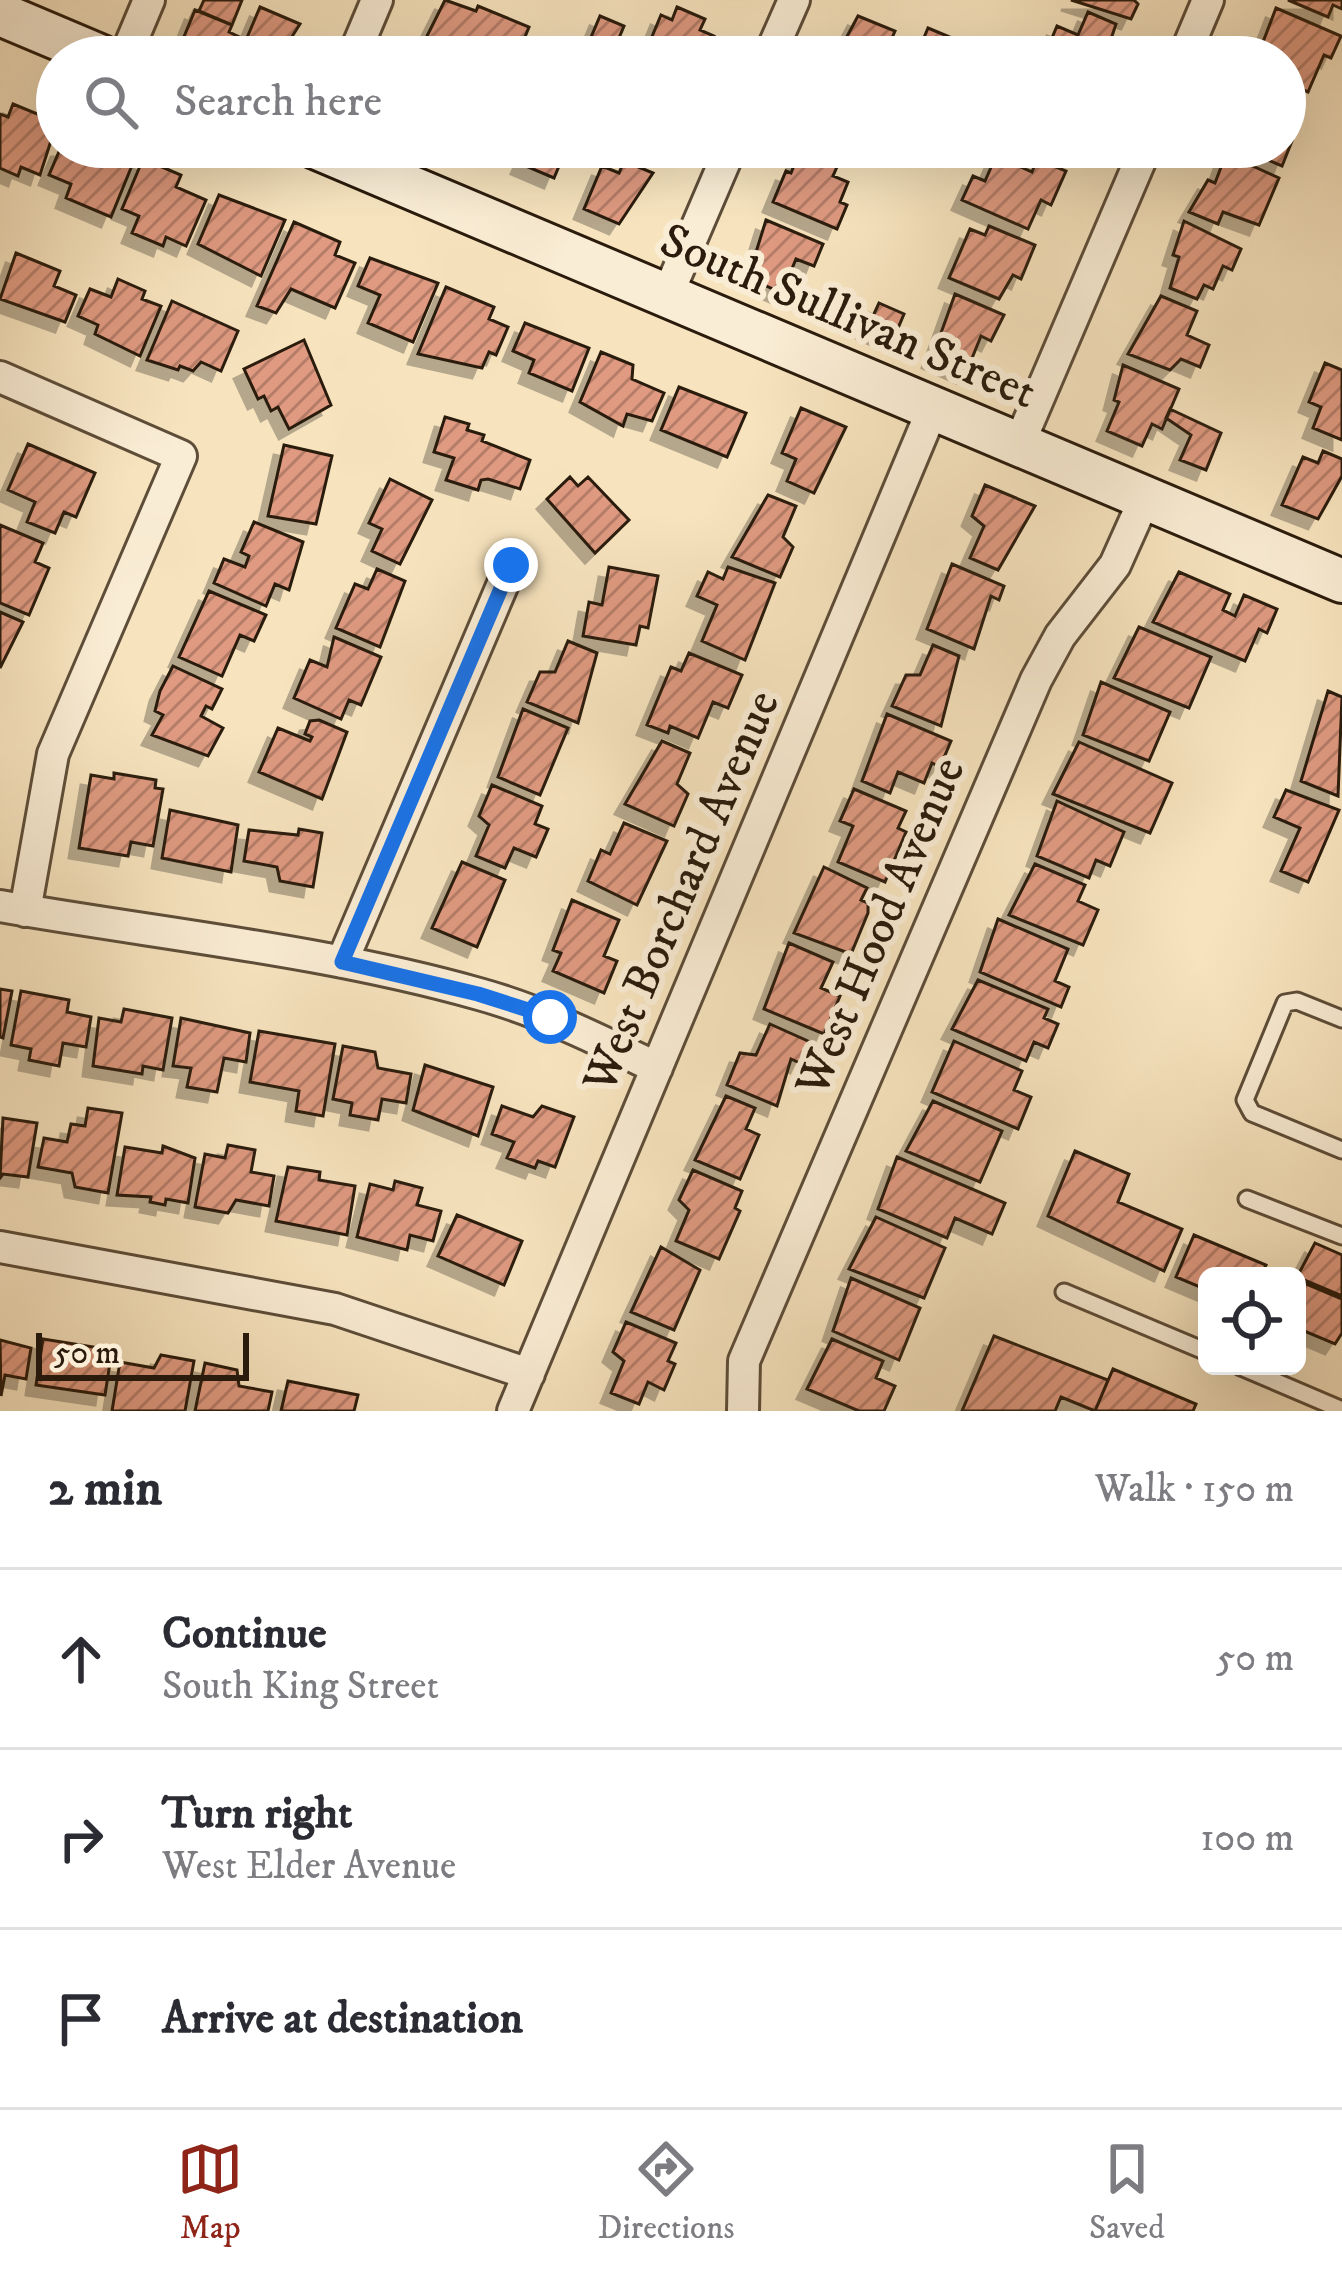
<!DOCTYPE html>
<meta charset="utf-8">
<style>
:root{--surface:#fff;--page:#f2f2f3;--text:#2b2b33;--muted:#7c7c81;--line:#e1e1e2;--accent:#8f2418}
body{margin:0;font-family:"IM FELL DW Pica",serif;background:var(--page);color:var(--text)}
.controls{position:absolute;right:36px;bottom:36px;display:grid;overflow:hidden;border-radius:18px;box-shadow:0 12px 48px #0002}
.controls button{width:108px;height:108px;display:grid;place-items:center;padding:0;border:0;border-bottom:3px solid var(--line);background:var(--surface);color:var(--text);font:60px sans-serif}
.scale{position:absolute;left:36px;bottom:30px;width:213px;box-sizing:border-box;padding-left:12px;border:6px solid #2a1b0c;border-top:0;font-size:33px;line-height:42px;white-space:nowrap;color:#2a1b0c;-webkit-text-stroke:9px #faedd5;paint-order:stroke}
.stop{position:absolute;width:36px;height:36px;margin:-27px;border:9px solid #1a73e8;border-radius:50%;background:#fff}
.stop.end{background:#1a73e8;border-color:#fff;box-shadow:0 3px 12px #0008}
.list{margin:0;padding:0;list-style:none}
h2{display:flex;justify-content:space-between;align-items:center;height:156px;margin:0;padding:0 48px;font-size:51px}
h2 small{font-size:39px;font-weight:400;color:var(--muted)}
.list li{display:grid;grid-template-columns:78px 1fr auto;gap:36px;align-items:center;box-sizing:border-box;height:180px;padding:0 48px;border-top:3px solid var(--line)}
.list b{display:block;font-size:45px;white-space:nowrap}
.list p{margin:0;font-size:39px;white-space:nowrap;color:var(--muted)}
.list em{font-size:39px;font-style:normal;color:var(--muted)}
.icon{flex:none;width:66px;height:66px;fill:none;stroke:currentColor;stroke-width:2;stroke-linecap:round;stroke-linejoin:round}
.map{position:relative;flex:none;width:1342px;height:1411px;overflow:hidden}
.search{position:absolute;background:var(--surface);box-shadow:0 12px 48px #0002;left:36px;right:36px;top:36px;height:132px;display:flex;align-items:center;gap:30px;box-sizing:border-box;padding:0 42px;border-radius:66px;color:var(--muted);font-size:45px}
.sheet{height:696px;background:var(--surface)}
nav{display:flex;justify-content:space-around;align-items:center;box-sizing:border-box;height:168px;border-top:3px solid var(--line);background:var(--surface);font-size:33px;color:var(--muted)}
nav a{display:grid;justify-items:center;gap:6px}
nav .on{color:var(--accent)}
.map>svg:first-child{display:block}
.building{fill:url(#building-hatch);stroke:#2a1b0c;stroke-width:3;filter:url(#shadow)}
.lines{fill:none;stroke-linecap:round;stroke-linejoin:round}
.lane-casing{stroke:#5d4d39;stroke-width:21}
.street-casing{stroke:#5d4d39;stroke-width:36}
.secondary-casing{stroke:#2a1b0c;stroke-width:48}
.lane{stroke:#faedd5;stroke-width:15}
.street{stroke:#faedd5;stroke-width:30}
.secondary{stroke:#faedd5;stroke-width:42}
.route{stroke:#1a73e8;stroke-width:15}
.labels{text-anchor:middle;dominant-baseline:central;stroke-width:12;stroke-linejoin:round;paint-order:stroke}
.street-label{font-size:48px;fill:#2a1b0c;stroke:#faedd5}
</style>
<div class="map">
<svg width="1342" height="1411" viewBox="0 0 1342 1411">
<defs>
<pattern id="building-hatch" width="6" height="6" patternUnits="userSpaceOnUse" patternTransform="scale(3)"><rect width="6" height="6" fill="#df9a81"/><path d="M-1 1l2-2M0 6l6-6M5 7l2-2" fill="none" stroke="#b57d68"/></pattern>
<filter id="shadow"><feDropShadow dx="-10" dy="10" stdDeviation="0" flood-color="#0004"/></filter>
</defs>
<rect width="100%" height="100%" fill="#f7e4bf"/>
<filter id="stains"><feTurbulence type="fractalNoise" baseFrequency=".00167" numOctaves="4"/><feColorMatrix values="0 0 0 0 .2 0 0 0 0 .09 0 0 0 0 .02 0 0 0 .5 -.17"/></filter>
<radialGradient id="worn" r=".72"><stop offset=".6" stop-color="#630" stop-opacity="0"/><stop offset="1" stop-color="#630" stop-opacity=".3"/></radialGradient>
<!-- building -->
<path class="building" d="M204 0H242L232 25 199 11Z
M445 0 476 11 478 6 529 27 518 54 488 41 482 57H434L439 46 425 40Z
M1071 0H1134L1138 4 1131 19Z
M1288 0H1342V9L1333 5 1328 17Z
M260 7 300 24 279 57H211L181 44 195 10 232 25 229 32 246 40Z
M677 7 705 19 700 30 714 36 706 57H663L667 46 651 39 661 15 672 20Z
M1276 8 1341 36 1331 58 1324 55 1308 92 1285 82V57H1264L1269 45 1263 42Z
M1088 12 1116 24 1107 51 1114 57H1044L1057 26 1078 35Z
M600 16 624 26 613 52 589 42Z
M858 16 895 31 888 47 895 57H836Z
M928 28 957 40 950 57H916Z
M13 104 57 122 40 175 21 167 18 176 0 168V114L8 117Z
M1285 111 1295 115 1291 123 1298 126 1282 166 1238 147H1285Z
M61 147H110L135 158 111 217 66 198 71 184 49 175Z
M529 147H567L554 178 521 164Z
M811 148 840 160 833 176 848 182 840 202 847 205 837 229 773 202 786 171 791 173 797 158 806 161Z
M1226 154 1279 178 1259 225 1223 212 1218 224 1189 212 1208 180 1215 183Z
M996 156 1032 172 1037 159 1066 171 1051 205 1041 200 1028 229 962 200 973 176 985 181Z
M143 159 181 175 176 187 206 200 186 246 166 237 163 246 132 233 139 216 122 209Z
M624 161 653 173 619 224 584 209 602 166 619 173Z
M219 195 285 220 261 276 198 244Z
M766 220 823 244 814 266 796 259 782 293 748 278Z
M1184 221 1241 249 1232 270 1223 266 1213 289 1204 285 1197 299 1170 288 1179 257 1173 255Z
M294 222 340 242 335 255 355 263 335 308 291 289 276 313 257 306Z
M989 226 1035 245 1021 279 1013 275 999 299 949 278 970 229 985 235Z
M16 253 60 271 54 286 76 295 65 322 0 299Z
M370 258 438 283 413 342 368 323 380 295 358 286Z
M118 279 145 291 142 299 161 306 140 356 95 334 98 325 78 316 90 289 111 297Z
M446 287 494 307 489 319 508 327 496 355 489 352 482 368 418 354Z
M955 294 1004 315 991 341 981 336 966 373 932 358Z
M1161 296 1197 311 1187 335 1209 345 1200 367 1181 359 1170 370 1128 354Z
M172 301 238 331 221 371 201 362 193 371 180 366 178 370 147 360Z
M879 303 904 314 893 340 867 329Z
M525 323 589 348 572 391 529 373 534 360 513 351Z
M304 340 331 405 289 429 278 407 271 411 264 396 258 399 244 369Z
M601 352 633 365 632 379 664 393 652 421 627 414 623 426 580 402Z
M1325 363 1342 370V440L1313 428 1321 407 1309 402Z
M1123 365 1179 389 1162 429 1152 424 1142 446 1107 431 1119 402 1114 400Z
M679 387 746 413 727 457 661 430Z
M801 408 846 427 814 493 787 481 796 459 782 453Z
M1170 409 1221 433 1206 470 1180 460 1191 435 1166 418Z
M445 417 469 424 467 430 484 435 482 441 530 460 520 489 488 479 481 480 478 490 446 480 454 458 434 452Z
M28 444 95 473 76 517 64 512 55 533 27 522 35 502 8 490Z
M284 445 332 456 316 524 268 516Z
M1323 451 1342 459V476L1318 519 1282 505 1303 457 1318 463Z
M570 477 578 486 588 477 629 520 595 553 547 499Z
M390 479 432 500 400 564 372 551 382 529 369 523Z
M985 485 1035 506 998 570 970 558 984 526 972 516Z
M768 495 796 506 783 537 793 547 780 577 732 557Z
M254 522 303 542 289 590 275 584 266 606 214 583 224 559 245 567 249 556 241 552Z
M0 525 43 543 35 562 49 568 29 615 0 603Z
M952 564 1004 586 999 600 991 596 974 649 927 629Z
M609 567 658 576 648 628 640 626 636 645 583 636 589 602 602 605Z
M728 567 775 583 745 660 702 641 717 605 697 596 708 572 723 579Z
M377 569 405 581 380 647 336 628 355 584 368 589Z
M1179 572 1230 594 1223 610 1235 616 1244 595 1277 609 1267 633 1259 629 1245 661 1153 622Z
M209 591 266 615 254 641 240 635 222 676 179 657Z
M0 612 23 622 0 668Z
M1139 627 1211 657 1189 708 1114 678Z
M334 637 381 657 361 705 349 700 341 719 294 698 310 660 327 667Z
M568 641 597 653 578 723 527 702 540 672H555Z
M933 645 959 656 941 726 892 706 906 675H920Z
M689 653 742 675 728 708 713 702 698 738 670 726 668 733 647 725 671 667 681 671Z
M173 666 222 689 212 709 206 706 201 716 223 728 208 756 152 735 163 715 155 711 160 691Z
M1101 682 1170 712 1149 761 1083 735Z
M1328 691 1342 697 1338 796 1301 781Z
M523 709 568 728 540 795 498 777Z
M887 714 951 741 940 767 932 763 924 783 898 772 890 793 862 781Z
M319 720 347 732 322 799 259 772 278 728 310 741 312 737 305 734 310 721Z
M662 741 690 753 677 784 688 794 674 826 625 804Z
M1079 742 1172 783 1150 833 1053 794Z
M114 773 156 780 155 788 163 789 153 846 131 842 128 856 79 848 91 775 114 779Z
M492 785 542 806 535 824 548 829 536 857 514 848 505 868 476 856 489 825 479 816Z
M854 789 906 811 898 828 906 832 885 882 838 862 853 826 840 821Z
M1286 790 1339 810 1308 882 1281 871 1300 828 1274 817Z
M1057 801 1124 832 1110 866 1096 860 1089 878 1037 856Z
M170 810 238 825 231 872 162 858Z
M624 823 667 841 637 905 588 881 601 850 610 854Z
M299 829 322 833 313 887 280 881 277 867 244 861 249 830 298 835Z
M462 862 505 880 477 947 432 928Z
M1035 864 1085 885 1078 901 1098 910 1083 945 1009 915Z
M824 867 867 888 861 900 868 903V913L851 954 794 933Z
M572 900 619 920 604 956 617 961 604 993 553 971 561 953 553 950Z
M998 919 1068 949 1055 981 1069 987 1061 1007 980 972Z
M789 943 833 962 821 988 840 996 824 1034 764 1009Z
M978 980 1048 1009 1044 1018 1058 1024 1048 1048 1034 1042 1026 1061 952 1029Z
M0 989 12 991 3 1038 0 1037Z
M21 991 69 1000 67 1012 91 1017 86 1047 63 1043 59 1066 29 1060 31 1049 11 1045Z
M124 1009 172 1018 163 1070 143 1066 142 1074 93 1066 99 1018 121 1022Z
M181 1018 250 1033 246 1062 224 1058 217 1092 187 1087 191 1068 173 1066Z
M770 1024 810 1042 800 1063 791 1059 777 1106 727 1085 740 1053 756 1055Z
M259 1031 335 1044 323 1116 296 1111 299 1091 250 1082Z
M954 1041 1022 1071 1014 1090 1031 1097 1018 1129 932 1092Z
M343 1046 375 1052 378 1068 411 1074 406 1103 382 1099 378 1120 350 1115 352 1103 333 1099Z
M425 1065 493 1087 478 1136 413 1110Z
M726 1096 755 1108 746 1129 759 1135 740 1179 695 1160Z
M933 1101 1002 1131 980 1182 906 1151Z
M502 1106 533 1117 542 1106 574 1117 555 1167 538 1161 535 1168 507 1158 514 1142 492 1134Z
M88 1108 122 1113 108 1193 75 1187 72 1173 38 1167 44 1138 67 1142 71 1124 85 1126Z
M3 1118 37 1123 28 1177 3 1174 0 1178Z
M228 1145 255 1150 251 1172 274 1176 269 1206 236 1200 228 1213 195 1207 205 1154 225 1158Z
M163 1146 195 1158 188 1203 166 1199 165 1205 150 1202 151 1197 117 1195 125 1147 162 1153Z
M1075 1151 1129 1174 1118 1202 1182 1229 1164 1271 1048 1216Z
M897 1157 1005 1203 992 1234 955 1218 947 1238 878 1209Z
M288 1167 320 1172 319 1180 355 1186 347 1235 276 1221Z
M693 1170 742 1191 735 1208 740 1211 719 1259 676 1241 689 1210 679 1200Z
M395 1181 422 1188 417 1205 441 1211 433 1241 410 1235 407 1250 357 1237 370 1184 393 1190Z
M457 1215 522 1241 504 1285 438 1256Z
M876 1217 945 1248 924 1298 849 1269Z
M1194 1235 1266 1265 1261 1276H1207V1290L1176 1277Z
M1315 1243 1342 1255V1296L1297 1277Z
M661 1247 700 1270 674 1330 631 1312Z
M851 1278 920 1308 899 1360 833 1331Z
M1297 1280 1342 1299V1333L1335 1344 1297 1328Z
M626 1322 676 1343 668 1361 675 1364 664 1390 648 1382 639 1404 611 1393 624 1361 613 1352Z
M994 1336 1108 1380 1095 1411 1061 1397 1055 1411H962Z
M43 1339 112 1350 105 1395 36 1385Z
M832 1339 883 1361 876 1378 895 1386 884 1411H859L807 1389Z
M0 1340 31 1348 26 1379 5 1375 1 1396Z
M161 1355 194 1361 185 1411H112L120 1362 154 1368Z
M205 1363 237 1370 239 1386 272 1392 268 1411H195Z
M1113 1369 1196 1404 1193 1411H1095Z
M288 1381 358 1395 354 1411H281Z"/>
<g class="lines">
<defs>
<path id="lane" d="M1342 1019 1297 1001 1285 1003 1245 1100 1252 1113 1342 1150
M1247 1199 1342 1236
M1064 1292 1207 1352
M1239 1366 1342 1410"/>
<path id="street" d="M125 57 149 0
M353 57 377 0
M769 57 794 0
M1184 57 1208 0
M667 296 731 147
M0 377 181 456 53 754 25 911
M1019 444 1146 147
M0 906C159 934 323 950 479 994 541 1011 599 1040 657 1068
M342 962 511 565
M0 1247 335 1309 529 1374
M513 1411 933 408
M743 1411 744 1361 1036 680 1060 636 1115 565 1145 498"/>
<path id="secondary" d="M0 14 102 57
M315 147 1342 581"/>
</defs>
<!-- lane casing -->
<use href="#lane" class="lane-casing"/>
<!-- street casing -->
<use href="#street" class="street-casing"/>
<!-- secondary casing -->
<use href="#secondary" class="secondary-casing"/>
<!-- lane -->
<use href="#lane" class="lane"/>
<!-- street -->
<use href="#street" class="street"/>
<!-- secondary -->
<use href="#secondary" class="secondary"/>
</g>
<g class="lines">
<!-- route -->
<path class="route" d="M511 565 342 962 478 994 550 1017"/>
</g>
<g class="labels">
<!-- street labels -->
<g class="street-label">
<text transform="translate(848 317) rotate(23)">South Sullivan Street</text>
<text transform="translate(682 892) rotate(-67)">West Borchard Avenue</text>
<text transform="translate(881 927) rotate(-67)">West Hood Avenue</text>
</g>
</g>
<rect width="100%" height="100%" filter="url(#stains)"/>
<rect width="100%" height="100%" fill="url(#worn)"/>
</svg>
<div class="controls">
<button><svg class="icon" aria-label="locate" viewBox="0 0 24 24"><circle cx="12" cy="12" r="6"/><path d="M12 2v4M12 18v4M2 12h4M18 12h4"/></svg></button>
</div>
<div class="scale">50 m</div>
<div class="stop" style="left:550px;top:1017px"></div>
<div class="stop end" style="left:511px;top:565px"></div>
<div class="search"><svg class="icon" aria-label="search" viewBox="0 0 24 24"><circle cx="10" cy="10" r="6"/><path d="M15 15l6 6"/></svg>Search here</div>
</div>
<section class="sheet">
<h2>2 min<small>Walk · 150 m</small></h2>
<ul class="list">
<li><svg class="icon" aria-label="ahead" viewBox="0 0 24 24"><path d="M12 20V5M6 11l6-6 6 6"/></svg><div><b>Continue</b><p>South King Street</p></div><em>50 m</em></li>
<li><svg class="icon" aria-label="right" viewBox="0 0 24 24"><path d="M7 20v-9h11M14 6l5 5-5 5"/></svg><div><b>Turn right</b><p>West Elder Avenue</p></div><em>100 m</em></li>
<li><svg class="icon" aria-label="arrive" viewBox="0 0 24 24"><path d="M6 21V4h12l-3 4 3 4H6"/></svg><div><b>Arrive at destination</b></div></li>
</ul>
</section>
<nav>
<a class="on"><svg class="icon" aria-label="map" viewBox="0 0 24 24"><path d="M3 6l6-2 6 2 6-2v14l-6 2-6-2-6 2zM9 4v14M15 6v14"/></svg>Map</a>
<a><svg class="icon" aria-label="directions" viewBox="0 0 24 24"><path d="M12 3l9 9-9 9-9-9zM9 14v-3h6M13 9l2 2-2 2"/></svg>Directions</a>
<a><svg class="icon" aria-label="saved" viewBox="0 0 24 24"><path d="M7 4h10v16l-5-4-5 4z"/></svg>Saved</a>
</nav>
